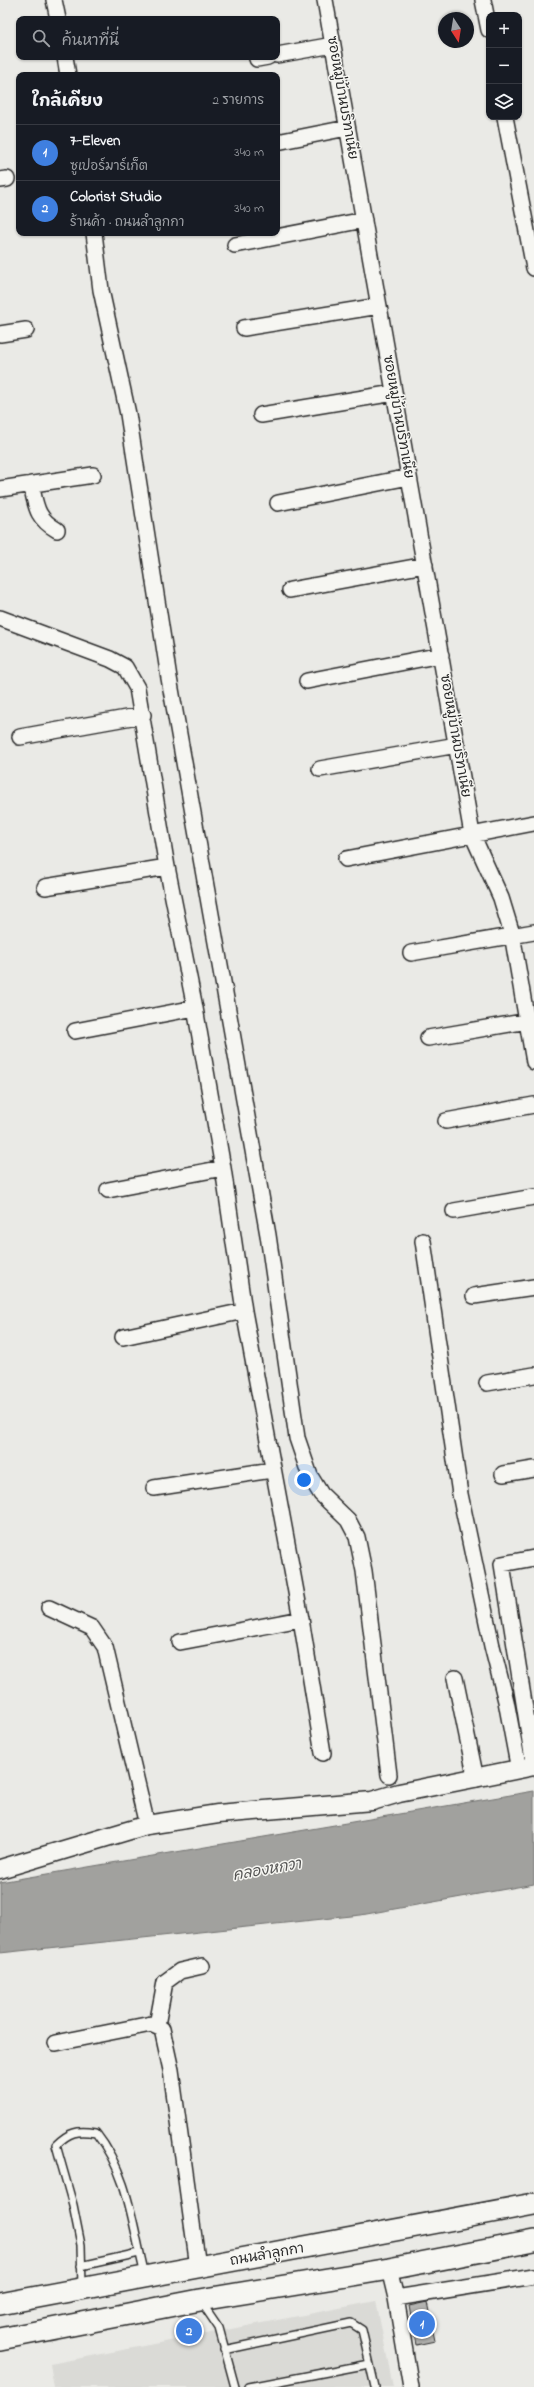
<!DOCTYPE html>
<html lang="th">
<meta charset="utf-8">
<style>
:root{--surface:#171b24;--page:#242831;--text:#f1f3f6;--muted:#9ea1a6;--line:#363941;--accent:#db2777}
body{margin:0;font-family:"Indie Flower","Playpen Sans Thai",sans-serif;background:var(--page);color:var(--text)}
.controls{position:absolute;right:12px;top:12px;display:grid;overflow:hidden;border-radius:8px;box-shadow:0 1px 3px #0004}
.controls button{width:36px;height:36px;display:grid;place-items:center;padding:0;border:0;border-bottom:1px solid var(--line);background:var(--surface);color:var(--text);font:20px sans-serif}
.compass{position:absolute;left:438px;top:12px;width:36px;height:36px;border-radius:50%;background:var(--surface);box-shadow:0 1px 3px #0004;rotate:168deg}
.you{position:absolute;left:304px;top:1480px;width:14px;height:14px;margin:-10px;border:3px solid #fff;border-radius:50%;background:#1a73e8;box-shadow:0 0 0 6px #1a73e833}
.badge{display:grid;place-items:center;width:26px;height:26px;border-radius:50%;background:var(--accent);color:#fff;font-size:13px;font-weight:700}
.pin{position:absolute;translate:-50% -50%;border:2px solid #fff;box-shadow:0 1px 4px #0006}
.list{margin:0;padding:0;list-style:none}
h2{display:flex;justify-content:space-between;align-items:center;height:52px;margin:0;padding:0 16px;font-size:17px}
h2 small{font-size:13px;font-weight:400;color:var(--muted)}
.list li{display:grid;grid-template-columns:26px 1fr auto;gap:12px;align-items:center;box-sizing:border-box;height:56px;padding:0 16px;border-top:1px solid var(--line)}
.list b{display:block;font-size:15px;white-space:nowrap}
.list p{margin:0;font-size:13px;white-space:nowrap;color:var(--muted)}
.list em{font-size:13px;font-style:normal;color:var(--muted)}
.icon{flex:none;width:22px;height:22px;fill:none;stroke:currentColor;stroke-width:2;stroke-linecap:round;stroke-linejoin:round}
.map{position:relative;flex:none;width:534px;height:2387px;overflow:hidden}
.search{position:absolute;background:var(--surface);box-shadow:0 1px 3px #0004;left:16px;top:16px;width:264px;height:44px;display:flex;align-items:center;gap:10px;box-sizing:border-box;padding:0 14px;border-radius:8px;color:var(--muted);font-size:15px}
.panel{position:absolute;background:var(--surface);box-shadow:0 1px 3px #0004;left:16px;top:72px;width:264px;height:164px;border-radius:8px}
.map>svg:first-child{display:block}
.built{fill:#dadad6}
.water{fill:#a1a19e;stroke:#727270}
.building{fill:#b4b4b1;stroke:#2b2b2b}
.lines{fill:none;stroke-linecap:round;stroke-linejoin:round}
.service-casing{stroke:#2b2b2b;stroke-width:10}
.minor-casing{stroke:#2b2b2b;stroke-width:18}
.tertiary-casing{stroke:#2b2b2b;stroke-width:21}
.secondary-casing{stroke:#2b2b2b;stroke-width:24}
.service{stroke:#f6f6f2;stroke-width:7}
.minor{stroke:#f6f6f2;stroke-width:15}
.tertiary{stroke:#f6f6f2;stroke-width:18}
.secondary{stroke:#f6f6f2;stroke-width:21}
.labels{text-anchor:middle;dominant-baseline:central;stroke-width:3;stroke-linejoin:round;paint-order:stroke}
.street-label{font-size:14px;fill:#2b2b2b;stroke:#f6f6f2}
.water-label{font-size:15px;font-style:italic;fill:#545453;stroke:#f6f6f2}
</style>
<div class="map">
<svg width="534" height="2387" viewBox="0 0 534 2387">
<rect width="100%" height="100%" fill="#eaeae6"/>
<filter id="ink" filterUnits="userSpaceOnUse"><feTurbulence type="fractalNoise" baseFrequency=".025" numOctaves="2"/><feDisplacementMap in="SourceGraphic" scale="8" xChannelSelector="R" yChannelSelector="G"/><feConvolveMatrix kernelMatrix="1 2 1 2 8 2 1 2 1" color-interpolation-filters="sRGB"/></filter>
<g filter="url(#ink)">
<!-- built -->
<path class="built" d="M376 2301 393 2387H54L50 2364Z"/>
<!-- water -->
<path class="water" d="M534 1791V1884L361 1915 0 1953V1882Z"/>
<!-- building -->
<path class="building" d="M427 2302 435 2341 416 2345 409 2306Z"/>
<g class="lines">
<defs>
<path id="service" d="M81 2266 139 2253
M82 2287 81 2245 73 2205 56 2145C69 2132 77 2130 96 2133 129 2175 132 2224 145 2275
M202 2303 219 2328 235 2387
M224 2350 351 2323 362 2330 375 2387
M249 2387 369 2364"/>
<path id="minor" d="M54 0 58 19
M325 0 472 834 501 898 512 934 534 1062
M483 0 489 30
M277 55 333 45
M65 57 68 75
M257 59 268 57
M505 117 534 268
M277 142 347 128
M0 180 7 179
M94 233 101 290 128 414 169 678 268 1235 297 1438 310 1476 321 1494 348 1520 357 1537 364 1571 389 1775
M235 245 364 220
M244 328 379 306
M0 334 26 330
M261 415 394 393
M31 484C36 506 36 518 57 530
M0 489 93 475
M278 503 409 477
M290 590 425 565
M0 618 110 659 125 667 137 688 167 867 195 1008 223 1168 244 1311 301 1619 323 1753
M307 681 441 655
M20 737 143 715
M320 769 457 745
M346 859 534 823
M45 887 167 867
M411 953 534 932
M75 1031 195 1008
M428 1038 534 1020
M446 1121 534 1105
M108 1190 223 1168
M454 1211 534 1197
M423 1241 460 1494 492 1646 506 1701 519 1770
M474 1296 534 1287
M123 1337 244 1311
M487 1383 534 1375
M503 1474 534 1469
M154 1488 272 1470
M49 1608 92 1628 105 1647 147 1825
M180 1642 301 1619
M455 1678 476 1779
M534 1766 502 1564 534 1558
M157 2025 165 1982 180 1971 202 1966
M56 2043 151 2024 162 2029 171 2070 198 2267
M389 2269 396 2298 411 2387
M396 2298 534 2276"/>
<path id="tertiary" d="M0 1869 147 1825 218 1814 372 1801 399 1793 534 1766"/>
<path id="secondary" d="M0 2304 534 2204
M0 2339 200 2300 389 2269 534 2241"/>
</defs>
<!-- service casing -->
<use href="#service" class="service-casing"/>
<!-- minor casing -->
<use href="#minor" class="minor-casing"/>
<!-- tertiary casing -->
<use href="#tertiary" class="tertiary-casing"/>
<!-- secondary casing -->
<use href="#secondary" class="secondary-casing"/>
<!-- service -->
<use href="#service" class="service"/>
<!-- minor -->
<use href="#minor" class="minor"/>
<!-- tertiary -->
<use href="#tertiary" class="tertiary"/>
<!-- secondary -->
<use href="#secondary" class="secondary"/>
</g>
</g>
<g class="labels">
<!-- street labels -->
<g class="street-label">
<text transform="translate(342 98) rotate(80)">ซอยหมู่บ้านบริทาเนีย</text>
<text transform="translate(398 417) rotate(80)">ซอยหมู่บ้านบริทาเนีย</text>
<text transform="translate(455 736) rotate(80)">ซอยหมู่บ้านบริทาเนีย</text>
<text transform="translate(267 2255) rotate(-10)">ถนนลำลูกกา</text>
</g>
<!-- water labels -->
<g class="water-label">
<text transform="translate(267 1870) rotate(-10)">คลองหกวา</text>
</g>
</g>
</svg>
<div class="controls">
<button>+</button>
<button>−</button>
<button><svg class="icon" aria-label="layers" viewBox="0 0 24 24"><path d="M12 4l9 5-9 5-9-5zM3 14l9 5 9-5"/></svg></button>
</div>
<svg class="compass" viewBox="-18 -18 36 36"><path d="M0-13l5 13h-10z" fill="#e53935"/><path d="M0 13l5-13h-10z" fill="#9ea1a6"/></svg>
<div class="you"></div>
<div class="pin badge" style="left:422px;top:2324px;background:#3f7fe0">1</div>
<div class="pin badge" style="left:189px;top:2331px;background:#3f7fe0">2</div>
<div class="search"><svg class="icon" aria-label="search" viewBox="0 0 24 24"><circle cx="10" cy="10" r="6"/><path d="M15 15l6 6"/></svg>ค้นหาที่นี่</div>
<section class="panel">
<h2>ใกล้เคียง<small>2 รายการ</small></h2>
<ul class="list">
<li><span class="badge" style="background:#3f7fe0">1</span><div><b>7-Eleven</b><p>ซูเปอร์มาร์เก็ต</p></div><em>340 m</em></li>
<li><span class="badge" style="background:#3f7fe0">2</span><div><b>Colorist Studio</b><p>ร้านค้า · ถนนลำลูกกา</p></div><em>340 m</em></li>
</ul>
</section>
</div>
